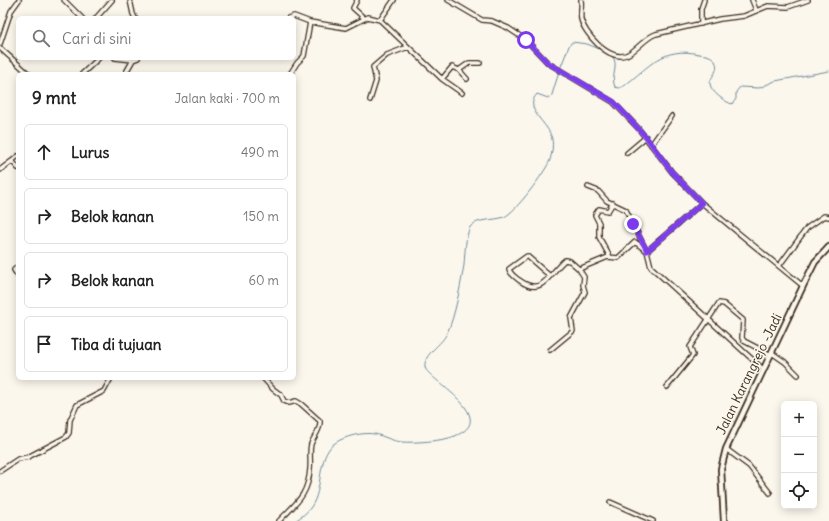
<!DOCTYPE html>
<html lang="id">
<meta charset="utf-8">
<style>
:root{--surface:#fff;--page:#f6f6f6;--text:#222;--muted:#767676;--line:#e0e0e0}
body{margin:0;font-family:Delius,sans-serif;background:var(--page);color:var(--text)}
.controls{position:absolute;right:12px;bottom:12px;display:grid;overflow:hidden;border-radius:6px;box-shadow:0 2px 10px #0003}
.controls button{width:36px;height:36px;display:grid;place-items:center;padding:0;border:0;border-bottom:1px solid var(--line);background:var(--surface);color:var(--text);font:20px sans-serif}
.stop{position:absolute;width:12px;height:12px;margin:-9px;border:3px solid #7c3aed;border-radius:50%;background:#fff}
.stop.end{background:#7c3aed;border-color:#fff;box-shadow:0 1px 4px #0008}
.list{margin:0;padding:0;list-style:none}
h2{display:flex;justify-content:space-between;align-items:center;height:52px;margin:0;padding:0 16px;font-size:17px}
h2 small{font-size:13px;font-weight:400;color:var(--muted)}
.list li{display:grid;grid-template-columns:26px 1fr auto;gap:12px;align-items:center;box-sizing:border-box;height:56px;margin:0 8px 8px;padding:0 8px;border:1px solid var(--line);border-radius:6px}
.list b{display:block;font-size:15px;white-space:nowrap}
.list em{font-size:13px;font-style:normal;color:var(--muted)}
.icon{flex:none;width:22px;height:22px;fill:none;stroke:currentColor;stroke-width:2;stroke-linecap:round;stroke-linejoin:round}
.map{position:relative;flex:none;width:829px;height:521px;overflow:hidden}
.search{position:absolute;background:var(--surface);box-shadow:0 2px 10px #0003;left:16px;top:16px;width:280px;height:44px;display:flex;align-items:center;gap:10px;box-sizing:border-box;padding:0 14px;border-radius:6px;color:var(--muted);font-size:15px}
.panel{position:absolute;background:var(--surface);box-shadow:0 2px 10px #0003;left:16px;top:72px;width:280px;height:308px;border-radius:6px}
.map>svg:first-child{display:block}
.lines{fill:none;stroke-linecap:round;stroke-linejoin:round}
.stream{stroke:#6f899c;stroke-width:1}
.minor-casing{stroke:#3b2a1e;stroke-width:6}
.tertiary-casing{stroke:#3b2a1e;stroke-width:8}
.minor{stroke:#fbf7ec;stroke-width:3.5}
.tertiary{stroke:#fbf7ec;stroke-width:4.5}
.route{stroke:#7c3aed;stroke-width:5}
.labels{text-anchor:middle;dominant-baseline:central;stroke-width:3;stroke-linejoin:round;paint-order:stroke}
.street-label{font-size:13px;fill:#3b2a1e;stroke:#fbf7ec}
</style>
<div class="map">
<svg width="829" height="521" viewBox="0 0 829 521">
<rect width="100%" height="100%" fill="#fbf7ec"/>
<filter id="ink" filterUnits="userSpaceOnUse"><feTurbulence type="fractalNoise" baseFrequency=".025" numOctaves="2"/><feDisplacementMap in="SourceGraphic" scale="8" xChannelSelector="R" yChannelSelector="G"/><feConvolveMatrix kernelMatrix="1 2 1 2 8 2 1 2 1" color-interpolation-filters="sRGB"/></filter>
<g filter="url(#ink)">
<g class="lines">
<!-- stream -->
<path class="stream" d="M612 56C620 64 610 77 615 87L619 88 624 86C650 66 663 46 699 54 705 55 712 55 715 61 721 71 709 77 710 84 711 92 725 102 732 104L736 99V92L740 87 759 88 775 81 829 71
M560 69 569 46 572 42 587 44 602 50
M295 521C301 517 307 513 311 507 324 489 316 457 335 443 345 436 363 432 375 434 384 436 392 441 401 442 414 443 444 441 455 436 502 417 426 379 425 367 423 354 442 345 447 333 455 317 461 283 464 265 465 253 465 238 470 227 477 218 494 221 504 217 515 213 546 171 550 160 552 153 554 143 551 136 547 122 523 109 537 94L548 98H551L559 72"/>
<defs>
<path id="minor" d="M64 0 82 18
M130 0 133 14 135 18
M357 0 353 8 364 18
M448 0 482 20 492 21 508 28 526 40 548 63 613 102 638 128 672 172 702 203 803 286
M581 0C582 6 580 13 581 19 584 33 608 61 626 55 638 50 644 38 656 34L720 19 744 16 768 6 788 7 808 0
M752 0 756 10
M96 18 112 0
M288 18 294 16 310 22 346 28 368 17 380 20 394 0
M380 20 442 79 462 93
M701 24V9L704 0
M0 44 11 11 19 0
M0 48 29 74
M115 58 133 60
M459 70 469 63H480
M82 74 99 58
M125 74 133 60 138 58
M290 74 297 63 304 56 310 22
M442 79 452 67 459 70 467 79
M370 100 376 81 373 67 387 55 408 47
M651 145 672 116
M627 153 646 137
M18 156 12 161 18 168
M0 170 12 161
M588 187 598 191 607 201 626 210 645 248
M647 251 651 267 764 370
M610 257 599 237V223L595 215 599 209 608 211 613 203
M18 266 14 270 18 276
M779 266 807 228 824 216 829 217
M550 276 527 256 509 269C510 274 515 277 519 280 543 298 549 273 565 260L570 261 579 269
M550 350 573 331 571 318 585 292 583 285 584 277 579 269 608 257 618 258 635 242 647 251 702 203
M772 353 785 362 798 375
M263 378 273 389 281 395 284 401 289 403 296 401 301 404 320 421C321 430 314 436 311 444 309 452 311 461 310 469 308 496 296 503 279 521
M667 387 693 355 690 347 719 303 724 304 743 320 742 338 744 341 771 355
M726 449 749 466 770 493
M0 471 18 459 28 457 66 437 69 433 70 420 77 405 104 391 111 378
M610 502 653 521"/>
<path id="tertiary" d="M724 521 721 469 726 449 803 286 815 262 829 247"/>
</defs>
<!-- minor casing -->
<use href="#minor" class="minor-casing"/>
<!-- tertiary casing -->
<use href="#tertiary" class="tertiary-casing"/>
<!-- minor -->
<use href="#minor" class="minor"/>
<!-- tertiary -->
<use href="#tertiary" class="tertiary"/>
</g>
</g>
<g class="lines" filter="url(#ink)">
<!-- route -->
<path class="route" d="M526 40 548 63 614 102 646 137 672 172 702 203 647 251 633 224"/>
</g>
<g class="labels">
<!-- street labels -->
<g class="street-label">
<text transform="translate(749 374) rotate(-64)">Jalan Karangrejo -Jadi</text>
</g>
</g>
</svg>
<div class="controls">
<button>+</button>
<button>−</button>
<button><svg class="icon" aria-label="locate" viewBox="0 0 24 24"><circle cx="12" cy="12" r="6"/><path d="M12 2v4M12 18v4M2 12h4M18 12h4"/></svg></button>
</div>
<div class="stop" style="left:526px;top:40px"></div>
<div class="stop end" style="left:633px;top:224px"></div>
<div class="search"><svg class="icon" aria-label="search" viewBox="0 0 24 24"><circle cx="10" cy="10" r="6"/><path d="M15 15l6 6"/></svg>Cari di sini</div>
<section class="panel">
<h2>9 mnt<small>Jalan kaki · 700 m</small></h2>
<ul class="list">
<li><svg class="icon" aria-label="ahead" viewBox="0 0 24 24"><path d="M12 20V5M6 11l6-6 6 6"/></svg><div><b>Lurus</b></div><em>490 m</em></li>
<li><svg class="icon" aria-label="right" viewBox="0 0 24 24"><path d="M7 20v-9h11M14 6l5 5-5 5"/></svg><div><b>Belok kanan</b></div><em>150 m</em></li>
<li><svg class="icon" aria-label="right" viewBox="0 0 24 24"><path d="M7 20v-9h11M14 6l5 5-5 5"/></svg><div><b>Belok kanan</b></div><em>60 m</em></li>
<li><svg class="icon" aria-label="arrive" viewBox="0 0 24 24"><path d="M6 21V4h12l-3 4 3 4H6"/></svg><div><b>Tiba di tujuan</b></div></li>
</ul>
</section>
</div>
